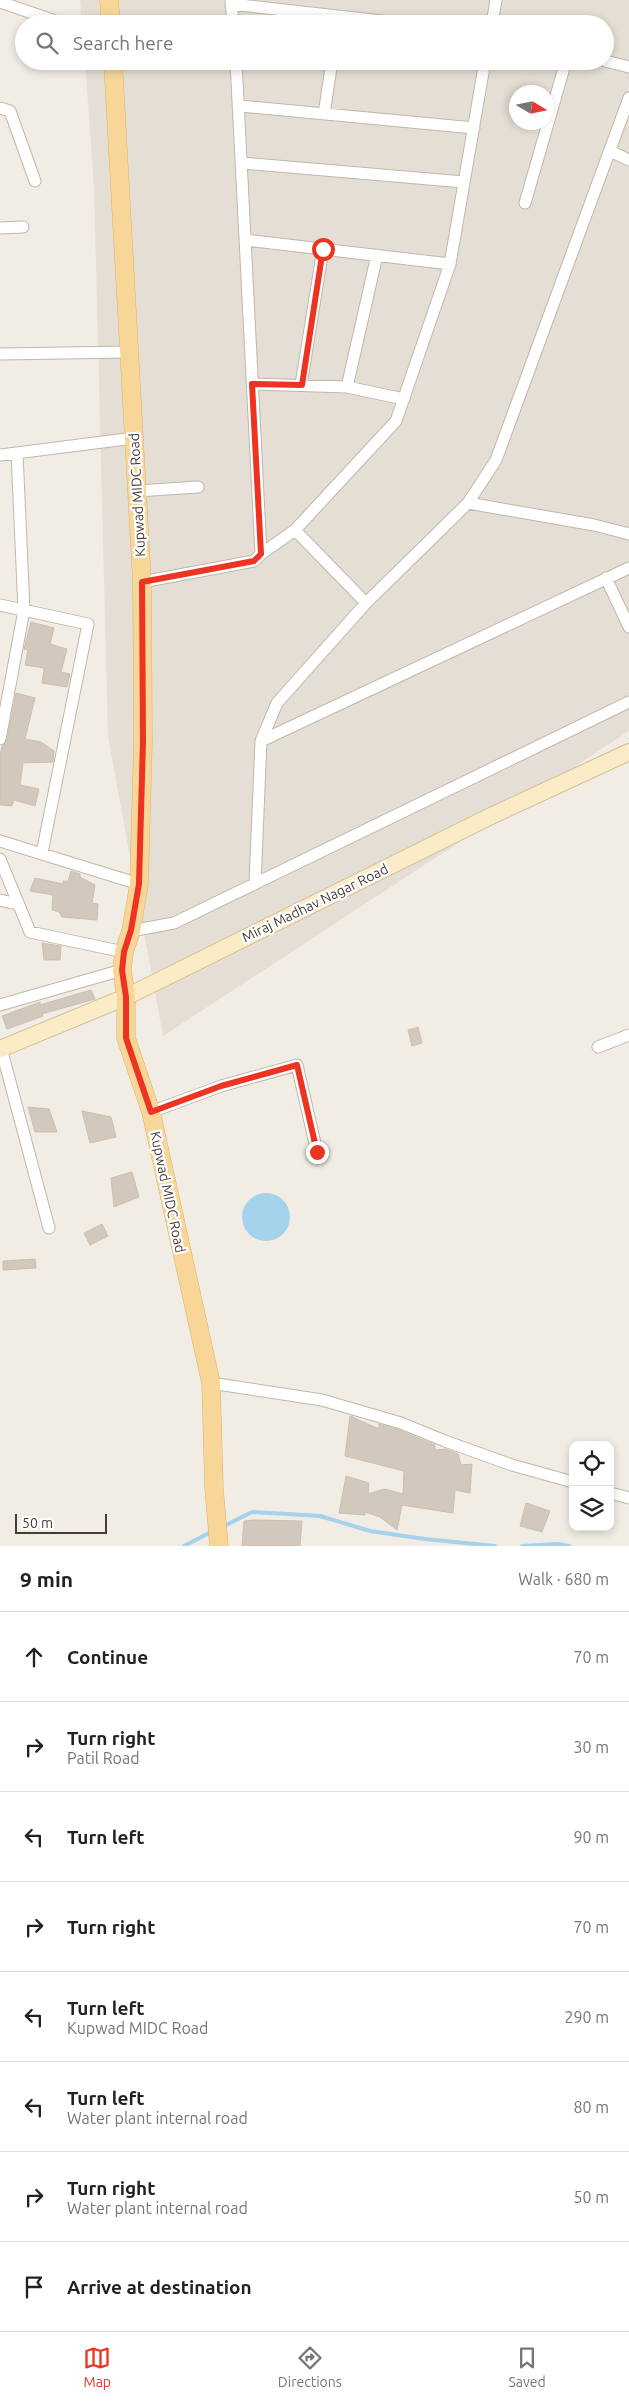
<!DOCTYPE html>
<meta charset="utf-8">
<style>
:root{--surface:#fff;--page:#f6f6f6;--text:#222;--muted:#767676;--line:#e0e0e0;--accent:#ed3321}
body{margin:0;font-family:Ubuntu,sans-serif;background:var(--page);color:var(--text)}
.controls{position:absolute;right:15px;bottom:15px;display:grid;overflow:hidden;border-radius:10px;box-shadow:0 2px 8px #0003}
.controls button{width:45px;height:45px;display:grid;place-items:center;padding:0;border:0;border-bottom:1px solid var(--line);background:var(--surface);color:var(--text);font:25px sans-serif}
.compass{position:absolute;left:509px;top:85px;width:45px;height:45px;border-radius:50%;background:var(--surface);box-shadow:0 2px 8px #0003;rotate:100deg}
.scale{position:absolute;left:15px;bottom:12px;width:92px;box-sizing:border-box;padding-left:5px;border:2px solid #443d35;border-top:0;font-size:14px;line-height:18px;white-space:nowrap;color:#443d35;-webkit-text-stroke:4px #fff;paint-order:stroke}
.stop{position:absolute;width:15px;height:15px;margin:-11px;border:4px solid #ed3321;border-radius:50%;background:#fff}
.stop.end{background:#ed3321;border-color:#fff;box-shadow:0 1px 5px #0008}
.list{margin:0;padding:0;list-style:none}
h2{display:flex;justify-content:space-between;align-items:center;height:65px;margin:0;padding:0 20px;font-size:21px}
h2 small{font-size:16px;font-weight:400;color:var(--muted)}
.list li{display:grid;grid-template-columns:32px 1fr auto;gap:15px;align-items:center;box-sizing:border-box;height:90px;padding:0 20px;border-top:1px solid var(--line)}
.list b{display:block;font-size:19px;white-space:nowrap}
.list p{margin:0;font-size:16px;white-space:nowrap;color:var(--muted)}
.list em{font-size:16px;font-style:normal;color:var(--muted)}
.icon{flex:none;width:28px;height:28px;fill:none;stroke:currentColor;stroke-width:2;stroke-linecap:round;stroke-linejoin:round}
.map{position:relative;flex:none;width:629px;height:1546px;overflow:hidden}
.search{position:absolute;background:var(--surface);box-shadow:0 2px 8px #0003;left:15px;right:15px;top:15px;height:55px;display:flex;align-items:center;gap:12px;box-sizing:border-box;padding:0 18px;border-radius:28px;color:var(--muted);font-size:19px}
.sheet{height:785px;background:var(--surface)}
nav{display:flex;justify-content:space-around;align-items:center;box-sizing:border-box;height:70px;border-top:1px solid var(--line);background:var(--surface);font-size:14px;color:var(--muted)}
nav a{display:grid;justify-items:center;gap:2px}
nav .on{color:var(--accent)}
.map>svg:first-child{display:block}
.residential{fill:#e5ded4;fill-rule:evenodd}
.water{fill:#a4d3eb}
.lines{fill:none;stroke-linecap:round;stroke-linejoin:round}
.stream{stroke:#a4d3eb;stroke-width:4}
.building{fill:#d2c8bb;stroke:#cdbfaf}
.street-casing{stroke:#bfb7ab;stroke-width:13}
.secondary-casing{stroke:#cfbd97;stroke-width:18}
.primary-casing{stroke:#dcb269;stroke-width:19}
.street{stroke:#fff;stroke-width:11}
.secondary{stroke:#fbebc6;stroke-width:16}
.primary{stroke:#f8d698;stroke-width:18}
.route{stroke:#ed3321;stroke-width:6}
.labels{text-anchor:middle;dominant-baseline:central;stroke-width:4.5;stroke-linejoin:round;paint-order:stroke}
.street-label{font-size:14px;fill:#443d35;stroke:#fff}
</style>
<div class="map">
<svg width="629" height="1546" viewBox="0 0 629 1546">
<rect width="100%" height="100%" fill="#f1ede5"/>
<!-- residential -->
<path class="residential" d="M80 0H629V731L163 1036 108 737 94 187 85 61H605V24H82ZM516 92H546V122H516Z"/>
<!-- water -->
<path class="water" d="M242 1217a24 24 0 1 1 48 0a24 24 0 1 1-48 0Z"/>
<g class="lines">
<!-- stream -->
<path class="stream" d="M222 1527 252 1512 320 1516 370 1531 425 1539 495 1546
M184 1546 213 1531
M522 1546 558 1544 569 1546"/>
</g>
<!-- building -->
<path class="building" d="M31 622 54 628 50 644 67 649 61 672 70 674 67 687 42 683 44 668 25 665 28 650 24 649Z
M16 693 35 698 25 739 41 742 54 751 53 762 23 763 20 785 39 789 35 806 14 800 12 806 0 805V757L2 746 7 740Z
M71 871 80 874V877L95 885 92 903 98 904 97 920 62 917 59 912 52 910 53 895 30 891 35 878 63 884V881H68Z
M42 943 61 946 60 960H44Z
M91 990 95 999 42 1014 43 1016 7 1029 2 1016 40 1002V1005Z
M418 1027 422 1043 412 1046 408 1030Z
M28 1107 49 1109 57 1132H35Z
M82 1111 111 1117 116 1137 90 1143Z
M132 1172 139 1197 114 1207 111 1178Z
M102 1224 108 1236 90 1245 84 1233Z
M35 1259 36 1268 3 1270V1261Z
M350 1416 379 1429V1424L399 1430 435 1445V1450L446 1449 458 1454 461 1465 472 1464 470 1493 455 1490 453 1513 402 1505 397 1530 380 1517 365 1512V1515L339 1513 346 1476 369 1483 368 1494 385 1489 403 1494 404 1471 345 1456Z
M526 1503 550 1511 542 1532 520 1526Z
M254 1520 302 1521 300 1546H242L244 1521Z"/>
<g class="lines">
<defs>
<path id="street" d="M231 0 233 24
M0 2 64 24
M231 4 408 24
M492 24 496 0
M605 61 629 67
M240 106 474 128
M0 108 10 111 35 181
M324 114 332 61
M610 151 629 160
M242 163 464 182
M525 203 566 61
M0 228 23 227
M246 240 450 264
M0 354 129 352
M252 384 347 387 404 399
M301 385 323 249
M347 387 377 255
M0 455 134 438
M137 491 198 487
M468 503 594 525 629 534
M295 530 366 603
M261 554 295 530 396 421 450 264 485 61
M606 578 629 627
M142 582 254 561 261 554 236 61
M0 605 88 624 42 853
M0 739 24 610 17 453
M261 741 629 568
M0 841 139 884
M0 859 30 932 124 952
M255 883 261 741 277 703 366 603 468 503 496 460 629 98
M0 900 18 904
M131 931 174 923 629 702
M0 1005 122 970
M598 1047 629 1035
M0 1049 1 1048 49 1228
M151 1112 221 1086 297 1065 317 1152
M211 1383 322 1400 401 1423 445 1441 512 1465 573 1482
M610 1493 629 1498"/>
<path id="secondary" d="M0 1049 126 997 491 816 629 752"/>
<path id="primary" d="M109 0 111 24
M113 61 142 582 143 741 139 884 131 931 124 952 122 970 126 997V1038L151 1112 211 1383 214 1488 219 1546"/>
</defs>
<!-- street casing -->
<use href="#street" class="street-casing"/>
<!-- secondary casing -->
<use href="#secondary" class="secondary-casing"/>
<!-- primary casing -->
<use href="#primary" class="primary-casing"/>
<!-- street -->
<use href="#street" class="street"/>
<!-- secondary -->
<use href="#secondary" class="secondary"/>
<!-- primary -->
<use href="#primary" class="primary"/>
</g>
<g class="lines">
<!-- route -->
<path class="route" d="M317 1152 297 1065 221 1086 151 1112 126 1038V997L122 970 124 952 131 930 139 884 143 741 142 582 254 561 261 554 252 384 302 385 323 249"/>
</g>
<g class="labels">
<!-- street labels -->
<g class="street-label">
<text transform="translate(137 495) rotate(-93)">Kupwad MIDC Road</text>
<text transform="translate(315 903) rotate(-26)">Miraj Madhav Nagar Road</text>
<text transform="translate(168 1192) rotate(78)">Kupwad MIDC Road</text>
</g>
</g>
</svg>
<div class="controls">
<button><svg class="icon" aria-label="locate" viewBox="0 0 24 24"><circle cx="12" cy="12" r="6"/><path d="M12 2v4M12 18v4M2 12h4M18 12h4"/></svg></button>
<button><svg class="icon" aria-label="layers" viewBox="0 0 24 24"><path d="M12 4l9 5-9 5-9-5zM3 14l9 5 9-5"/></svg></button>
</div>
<svg class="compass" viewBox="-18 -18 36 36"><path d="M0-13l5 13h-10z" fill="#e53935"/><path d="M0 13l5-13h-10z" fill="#767676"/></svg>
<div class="scale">50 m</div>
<div class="stop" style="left:323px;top:249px"></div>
<div class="stop end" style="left:317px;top:1152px"></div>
<div class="search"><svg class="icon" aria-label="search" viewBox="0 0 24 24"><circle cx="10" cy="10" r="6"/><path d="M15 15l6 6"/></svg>Search here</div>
</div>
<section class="sheet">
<h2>9 min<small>Walk · 680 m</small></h2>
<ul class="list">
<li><svg class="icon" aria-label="ahead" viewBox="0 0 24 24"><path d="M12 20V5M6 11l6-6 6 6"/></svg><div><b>Continue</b></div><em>70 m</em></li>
<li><svg class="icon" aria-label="right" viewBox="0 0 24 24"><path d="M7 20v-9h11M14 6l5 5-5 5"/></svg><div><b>Turn right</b><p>Patil Road</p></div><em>30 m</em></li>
<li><svg class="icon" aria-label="left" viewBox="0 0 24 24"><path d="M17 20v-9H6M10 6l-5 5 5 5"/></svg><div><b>Turn left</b></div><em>90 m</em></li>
<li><svg class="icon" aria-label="right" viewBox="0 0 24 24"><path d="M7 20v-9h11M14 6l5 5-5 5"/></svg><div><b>Turn right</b></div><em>70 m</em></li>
<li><svg class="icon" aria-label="left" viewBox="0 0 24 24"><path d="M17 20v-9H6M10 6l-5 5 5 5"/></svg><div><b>Turn left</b><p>Kupwad MIDC Road</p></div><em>290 m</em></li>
<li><svg class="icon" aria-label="left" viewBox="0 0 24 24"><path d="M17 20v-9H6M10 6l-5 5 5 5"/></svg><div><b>Turn left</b><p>Water plant internal road</p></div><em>80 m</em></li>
<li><svg class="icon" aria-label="right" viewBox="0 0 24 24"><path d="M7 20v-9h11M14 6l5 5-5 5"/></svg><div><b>Turn right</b><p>Water plant internal road</p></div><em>50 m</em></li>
<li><svg class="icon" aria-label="arrive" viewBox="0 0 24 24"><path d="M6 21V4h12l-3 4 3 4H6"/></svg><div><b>Arrive at destination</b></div></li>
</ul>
</section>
<nav>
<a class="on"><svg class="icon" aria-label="map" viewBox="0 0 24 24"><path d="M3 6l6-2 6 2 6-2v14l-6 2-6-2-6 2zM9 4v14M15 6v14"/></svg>Map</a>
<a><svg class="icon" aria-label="directions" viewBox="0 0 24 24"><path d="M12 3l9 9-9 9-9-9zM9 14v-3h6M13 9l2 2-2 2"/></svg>Directions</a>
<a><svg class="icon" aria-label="saved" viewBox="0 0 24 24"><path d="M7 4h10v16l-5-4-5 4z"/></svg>Saved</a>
</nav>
